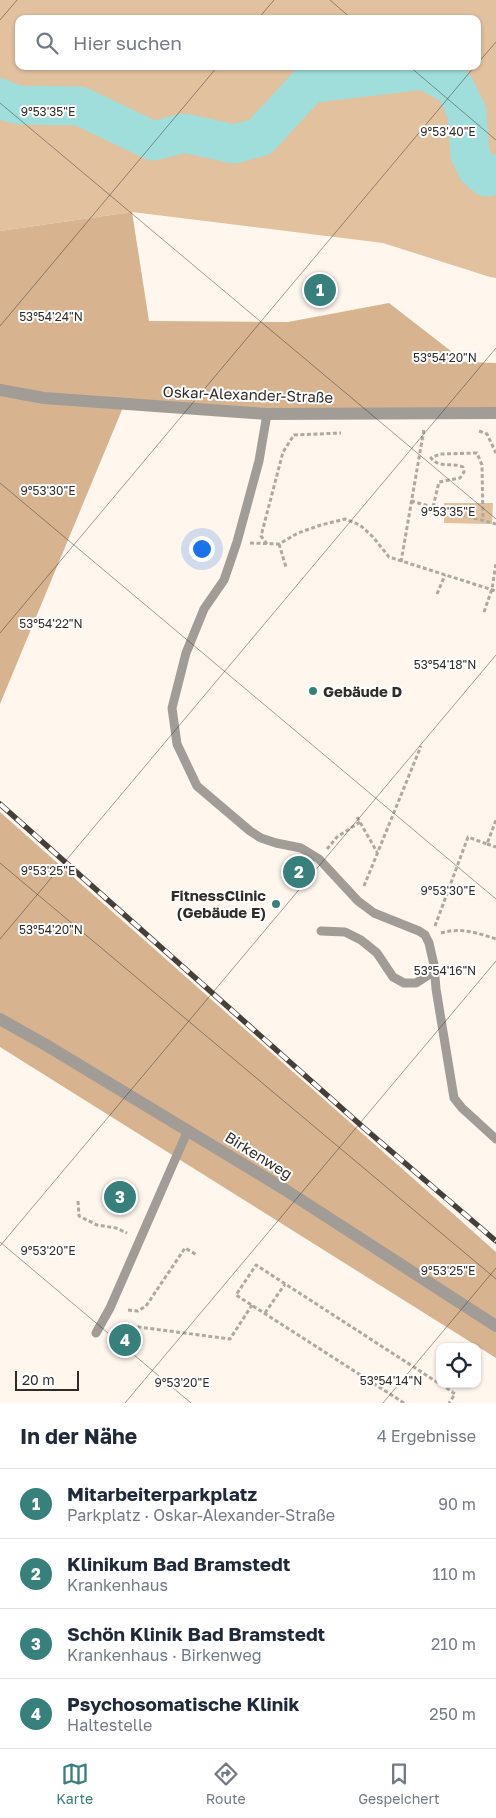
<!DOCTYPE html>
<html lang="de">
<meta charset="utf-8">
<style>
:root{--surface:#fff;--page:#f2f2f3;--text:#1f2937;--muted:#747a83;--line:#e0e1e3;--accent:#37807c}
body{margin:0;font-family:"Golos Text",sans-serif;background:var(--page);color:var(--text)}
.controls{position:absolute;right:15px;bottom:15px;display:grid;overflow:hidden;border-radius:10px;box-shadow:0 1px 4px #0004}
.controls button{width:45px;height:45px;display:grid;place-items:center;padding:0;border:0;border-bottom:1px solid var(--line);background:var(--surface);color:var(--text);font:25px sans-serif}
.scale{position:absolute;left:15px;bottom:12px;width:64px;box-sizing:border-box;padding-left:5px;border:2px solid #312c27;border-top:0;font-size:14px;line-height:18px;white-space:nowrap;color:#312c27;-webkit-text-stroke:4px #fff;paint-order:stroke}
.you{position:absolute;left:201px;top:548px;width:18px;height:18px;margin:-12px;border:4px solid #fff;border-radius:50%;background:#1a73e8;box-shadow:0 0 0 8px #1a73e833}
.badge{display:grid;place-items:center;width:32px;height:32px;border-radius:50%;background:var(--accent);color:#fff;font-size:16px;font-weight:700}
.pin{position:absolute;translate:-50% -50%;border:2px solid #fff;box-shadow:0 1px 5px #0006}
.list{margin:0;padding:0;list-style:none}
h2{display:flex;justify-content:space-between;align-items:center;height:65px;margin:0;padding:0 20px;font-size:21px}
h2 small{font-size:16px;font-weight:400;color:var(--muted)}
.list li{display:grid;grid-template-columns:32px 1fr auto;gap:15px;align-items:center;box-sizing:border-box;height:70px;padding:0 20px;border-top:1px solid var(--line)}
.list b{display:block;font-size:19px;white-space:nowrap}
.list p{margin:0;font-size:16px;white-space:nowrap;color:var(--muted)}
.list em{font-size:16px;font-style:normal;color:var(--muted)}
.icon{flex:none;width:28px;height:28px;fill:none;stroke:currentColor;stroke-width:2;stroke-linecap:round;stroke-linejoin:round}
.map{position:relative;flex:none;width:496px;height:1403px;overflow:hidden}
.search{position:absolute;background:var(--surface);box-shadow:0 1px 4px #0004;left:15px;right:15px;top:15px;height:55px;display:flex;align-items:center;gap:12px;box-sizing:border-box;padding:0 18px;border-radius:10px;color:var(--muted);font-size:19px}
.sheet{height:345px;background:var(--surface)}
nav{display:flex;justify-content:space-around;align-items:center;box-sizing:border-box;height:70px;border-top:1px solid var(--line);background:var(--surface);font-size:14px;color:var(--muted)}
nav a{display:grid;justify-items:center;gap:2px}
nav .on{color:var(--accent)}
.map>svg:first-child{display:block}
.green{fill:#e2c19f;fill-rule:evenodd}
.forest{fill:#d7b38f}
.lines{fill:none;stroke-linecap:round;stroke-linejoin:round}
.river{stroke:#9fdedb;stroke-width:39}
.path{stroke:#b0a9a2;stroke-width:3;stroke-dasharray:4 2.5;stroke-linecap:butt}
.service{stroke:#a29c96;stroke-width:9}
.minor{stroke:#a29c96;stroke-width:12}
.rail-casing{stroke:#46403b;stroke-width:5.5}
.rail{stroke:#fff;stroke-width:4;stroke-dasharray:11;stroke-linecap:butt}
.ticks{fill:none;stroke:#312c27;stroke-width:1;stroke-opacity:0.45}
.poi-dot{fill:#37807c;stroke:#fff;stroke-width:2}
.labels{text-anchor:middle;dominant-baseline:central;stroke-width:4;stroke-linejoin:round;paint-order:stroke}
.street-label{font-size:15px;fill:#312c27;stroke:#fff}
.poi-label{font-size:15px;font-weight:bold;fill:#312c27;stroke:#fff;text-anchor:start}
.ticks-label{font-size:12px;text-anchor:middle;fill:#312c27;stroke:#fff;stroke-width:4;stroke-linejoin:round;paint-order:stroke}
</style>
<div class="map">
<svg width="496" height="1403" viewBox="0 0 496 1403">
<rect width="100%" height="100%" fill="#fff6ee"/>
<!-- green -->
<path class="green" d="M0 0H496V278L490 277 383 243 132 212 0 231ZM19 19H477V66H19Z
M444 503H493L492 524 444 523Z"/>
<!-- forest -->
<path class="forest" d="M132 212 149 321 288 322 389 303 465 362 496 363V413L124 405 0 704V231Z
M0 812 496 1252V1358L0 1047Z"/>
<g class="lines">
<!-- river -->
<path class="river" d="M0 98 1 100 20 105 80 106 153 141 184 133 234 144 260 137 309 84 424 70 454 86 467 112 470 154 477 169 487 177 496 174"/>
<!-- path -->
<path class="path" d="M479 431 487 434 496 453
M411 501 496 524
M433 507 439 482 460 478 464 472 463 467C452 462 440 469 431 458L440 454 477 453 482 465 483 520
M250 543 279 544 298 533 321 525 345 519 360 525 373 537 389 557 496 591
M267 544 261 536 283 452 294 435 341 433
M279 544 286 567
M401 562 424 429
M437 594 445 575
M484 612 492 589 496 563
M357 817 377 852
M487 844 496 847
M327 849 337 837 360 822
M364 886 421 746
M435 926 468 837 487 844 496 820
M441 933C460 927 478 933 496 939
M78 1201 79 1216 97 1225 116 1228 127 1233
M128 1310 138 1311 146 1306 185 1248 197 1255
M265 1313 285 1284
M131 1326 230 1339 252 1305
M441 1384 455 1394 449 1403
M404 1403 236 1295 256 1265 440 1384"/>
<!-- service -->
<path class="service" d="M267 414 259 461 237 542 224 580 204 609 186 653 172 708 177 744 197 786 250 831 261 838 276 843 301 848 319 859 358 901 374 913 419 931 425 935 429 943 434 965 436 989 454 1098 462 1108 496 1139
M321 931 345 932 361 940 377 953 393 977 404 983H416L427 976 434 965
M96 1333 110 1308 188 1130"/>
<!-- minor -->
<path class="minor" d="M0 390 44 398 267 414 496 413
M0 1019 46 1045 284 1189 496 1326"/>
<defs>
<path id="rail" d="M0 804 364 1128 496 1241"/>
</defs>
<!-- rail casing -->
<use href="#rail" class="rail-casing"/>
<!-- rail -->
<use href="#rail" class="rail"/>
</g>
<!-- ticks -->
<path class="ticks" d="M330 0 352 19M258 19 274 0M0 20 17 0M477 64 496 42M409 66 496 140M0 103 496 519M0 326 218 66M0 483 496 899M0 633 475 66M0 863 496 1279M0 939 496 348M0 1242 191 1403M0 1246 496 655M125 1403 496 961M383 1403 496 1268"/>
<!-- markers -->
<g class="poi-dot">
<circle cx="313" cy="691" r="5"/>
<circle cx="276" cy="904" r="5"/>
</g>
<g class="labels">
<!-- street labels -->
<g class="street-label">
<text transform="translate(248 394) rotate(2)">Oskar-Alexander-Straße</text>
<text transform="translate(259 1155) rotate(32)">Birkenweg</text>
</g>
<!-- poi labels -->
<g class="poi-label">
<text x="323" y="691">Gebäude D</text>
<text x="266" y="895" text-anchor="end">FitnessClinic<tspan x="266" dy="17">(Gebäude E)</tspan></text>
</g>
</g>
<g class="ticks-label">
<text x="48" y="116">9°53'35"E</text>
<text x="448" y="136">9°53'40"E</text>
<text x="51" y="321">53°54'24"N</text>
<text x="445" y="362">53°54'20"N</text>
<text x="48" y="495">9°53'30"E</text>
<text x="448" y="516">9°53'35"E</text>
<text x="51" y="628">53°54'22"N</text>
<text x="445" y="669">53°54'18"N</text>
<text x="48" y="875">9°53'25"E</text>
<text x="448" y="895">9°53'30"E</text>
<text x="51" y="934">53°54'20"N</text>
<text x="445" y="975">53°54'16"N</text>
<text x="48" y="1255">9°53'20"E</text>
<text x="448" y="1275">9°53'25"E</text>
<text x="391" y="1385">53°54'14"N</text>
<text x="182" y="1387">9°53'20"E</text>
</g>
</svg>
<div class="controls">
<button><svg class="icon" aria-label="locate" viewBox="0 0 24 24"><circle cx="12" cy="12" r="6"/><path d="M12 2v4M12 18v4M2 12h4M18 12h4"/></svg></button>
</div>
<div class="scale">20 m</div>
<div class="you"></div>
<div class="pin badge" style="left:320px;top:290px">1</div>
<div class="pin badge" style="left:299px;top:872px">2</div>
<div class="pin badge" style="left:120px;top:1197px">3</div>
<div class="pin badge" style="left:125px;top:1340px">4</div>
<div class="search"><svg class="icon" aria-label="search" viewBox="0 0 24 24"><circle cx="10" cy="10" r="6"/><path d="M15 15l6 6"/></svg>Hier suchen</div>
</div>
<section class="sheet">
<h2>In der Nähe<small>4 Ergebnisse</small></h2>
<ul class="list">
<li><span class="badge">1</span><div><b>Mitarbeiterparkplatz</b><p>Parkplatz · Oskar-Alexander-Straße</p></div><em>90 m</em></li>
<li><span class="badge">2</span><div><b>Klinikum Bad Bramstedt</b><p>Krankenhaus</p></div><em>110 m</em></li>
<li><span class="badge">3</span><div><b>Schön Klinik Bad Bramstedt</b><p>Krankenhaus · Birkenweg</p></div><em>210 m</em></li>
<li><span class="badge">4</span><div><b>Psychosomatische Klinik</b><p>Haltestelle</p></div><em>250 m</em></li>
</ul>
</section>
<nav>
<a class="on"><svg class="icon" aria-label="map" viewBox="0 0 24 24"><path d="M3 6l6-2 6 2 6-2v14l-6 2-6-2-6 2zM9 4v14M15 6v14"/></svg>Karte</a>
<a><svg class="icon" aria-label="directions" viewBox="0 0 24 24"><path d="M12 3l9 9-9 9-9-9zM9 14v-3h6M13 9l2 2-2 2"/></svg>Route</a>
<a><svg class="icon" aria-label="saved" viewBox="0 0 24 24"><path d="M7 4h10v16l-5-4-5 4z"/></svg>Gespeichert</a>
</nav>
